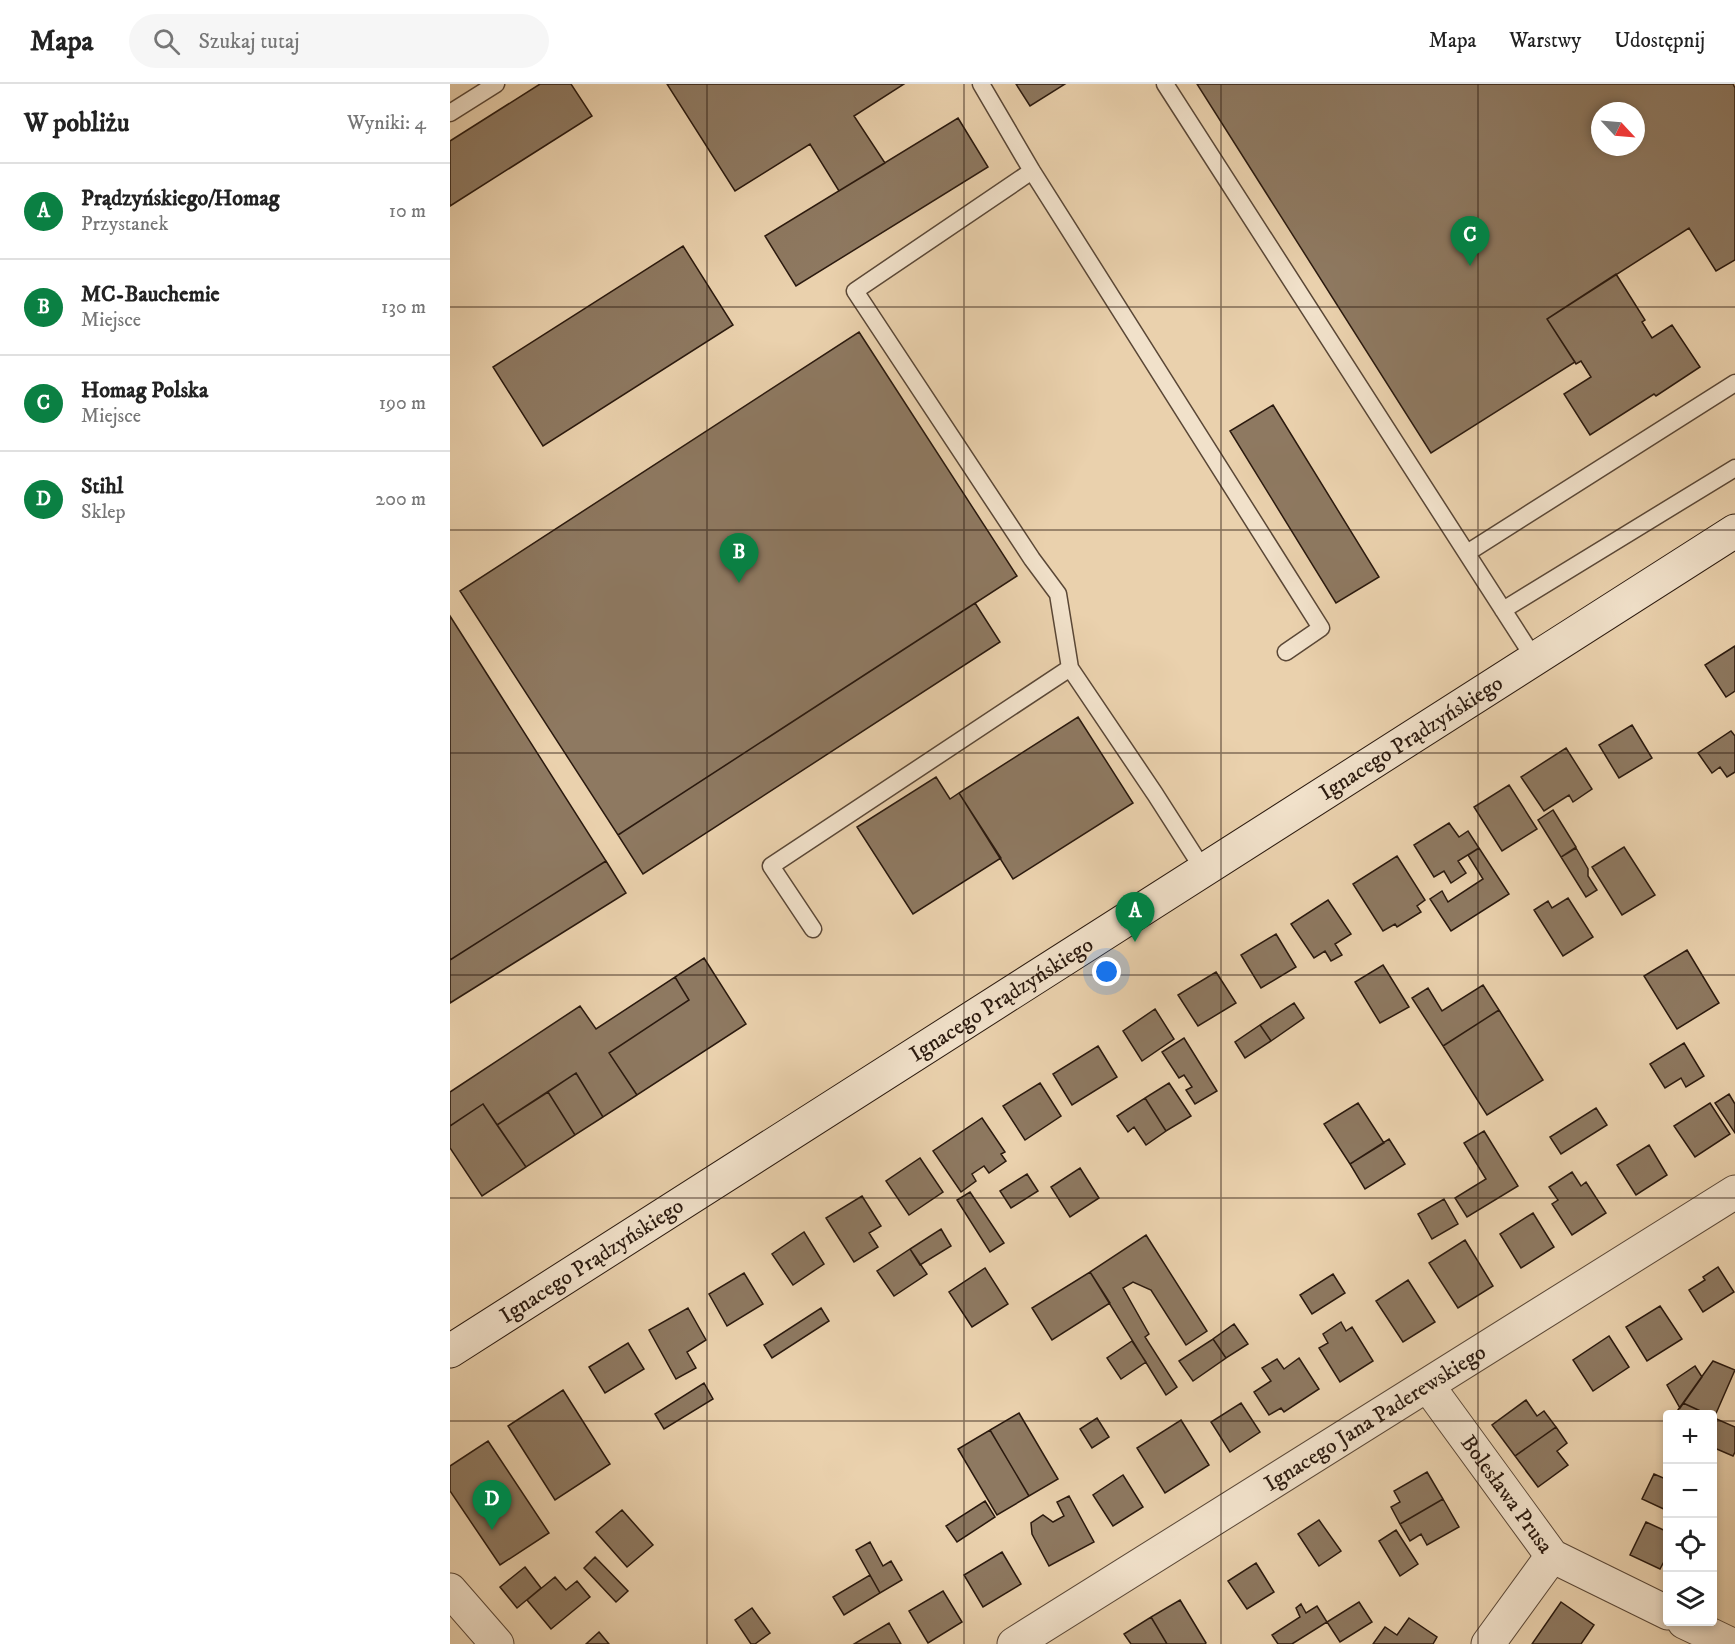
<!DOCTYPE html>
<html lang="pl">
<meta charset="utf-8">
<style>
:root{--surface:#fff;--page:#f6f6f6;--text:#222;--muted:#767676;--line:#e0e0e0;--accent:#0b8043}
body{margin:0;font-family:"IM FELL DW Pica",serif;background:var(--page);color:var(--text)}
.controls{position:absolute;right:18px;bottom:18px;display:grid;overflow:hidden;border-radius:6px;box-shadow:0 3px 9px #0003}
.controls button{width:54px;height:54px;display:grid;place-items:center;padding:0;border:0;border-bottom:2px solid var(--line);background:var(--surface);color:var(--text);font:30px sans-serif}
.compass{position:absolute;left:1141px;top:18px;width:54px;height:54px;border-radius:50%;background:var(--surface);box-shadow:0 3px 9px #0003;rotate:116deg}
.you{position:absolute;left:657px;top:888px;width:21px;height:21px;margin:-15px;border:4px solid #fff;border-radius:50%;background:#1a73e8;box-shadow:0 0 0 9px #1a73e833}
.badge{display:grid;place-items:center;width:39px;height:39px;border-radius:50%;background:var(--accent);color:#fff;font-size:20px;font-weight:700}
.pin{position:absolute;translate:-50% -50px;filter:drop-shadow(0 2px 3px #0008)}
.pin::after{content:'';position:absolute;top:32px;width:21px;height:18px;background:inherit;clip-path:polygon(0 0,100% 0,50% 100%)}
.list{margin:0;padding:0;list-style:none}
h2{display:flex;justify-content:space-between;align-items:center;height:78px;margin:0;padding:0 24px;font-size:26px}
h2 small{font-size:20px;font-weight:400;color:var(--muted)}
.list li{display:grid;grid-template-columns:39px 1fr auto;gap:18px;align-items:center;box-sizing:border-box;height:96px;padding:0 24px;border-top:2px solid var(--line)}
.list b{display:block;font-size:22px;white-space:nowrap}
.list p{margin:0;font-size:20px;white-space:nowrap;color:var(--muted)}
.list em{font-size:20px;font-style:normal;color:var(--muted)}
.icon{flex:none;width:33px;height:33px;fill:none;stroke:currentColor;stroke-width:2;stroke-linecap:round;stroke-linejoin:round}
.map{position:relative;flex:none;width:1285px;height:1560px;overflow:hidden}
header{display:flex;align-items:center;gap:36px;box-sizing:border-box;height:84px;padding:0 30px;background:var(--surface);border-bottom:2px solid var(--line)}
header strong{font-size:28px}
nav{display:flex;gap:33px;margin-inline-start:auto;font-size:21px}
.search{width:420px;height:54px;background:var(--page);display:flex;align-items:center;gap:15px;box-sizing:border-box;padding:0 21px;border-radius:33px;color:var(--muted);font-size:22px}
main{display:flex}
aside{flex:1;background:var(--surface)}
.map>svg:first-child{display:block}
.building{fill:#8e7961;stroke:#2a190e;stroke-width:1.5;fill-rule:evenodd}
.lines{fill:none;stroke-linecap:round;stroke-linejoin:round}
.lane-casing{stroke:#5a4736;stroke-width:19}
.street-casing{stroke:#5a4736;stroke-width:35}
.secondary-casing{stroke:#2a190e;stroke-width:35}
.lane{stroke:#f1e1ca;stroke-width:16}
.street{stroke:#f1e1ca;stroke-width:33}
.secondary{stroke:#f1e1ca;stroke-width:33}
.grid{fill:none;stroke:#2a190e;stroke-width:1.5;stroke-opacity:0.55}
.labels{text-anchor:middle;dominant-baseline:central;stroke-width:5;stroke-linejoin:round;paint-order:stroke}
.street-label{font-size:22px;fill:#2a190e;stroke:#f1e1ca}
</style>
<header>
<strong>Mapa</strong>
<div class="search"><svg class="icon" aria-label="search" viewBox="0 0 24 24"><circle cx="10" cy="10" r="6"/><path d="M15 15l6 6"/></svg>Szukaj tutaj</div>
<nav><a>Mapa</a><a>Warstwy</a><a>Udostępnij</a></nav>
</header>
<main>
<aside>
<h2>W pobliżu<small>Wyniki: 4</small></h2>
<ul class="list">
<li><span class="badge">A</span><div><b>Prądzyńskiego/Homag</b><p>Przystanek</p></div><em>10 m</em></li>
<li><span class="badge">B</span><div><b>MC-Bauchemie</b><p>Miejsce</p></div><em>130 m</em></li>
<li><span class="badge">C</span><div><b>Homag Polska</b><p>Miejsce</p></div><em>190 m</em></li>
<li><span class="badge">D</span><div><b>Stihl</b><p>Sklep</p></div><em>200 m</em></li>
</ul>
</aside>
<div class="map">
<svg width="1285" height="1560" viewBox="0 0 1285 1560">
<rect width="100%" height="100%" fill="#ead1ad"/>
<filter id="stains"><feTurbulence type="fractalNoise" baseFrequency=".00333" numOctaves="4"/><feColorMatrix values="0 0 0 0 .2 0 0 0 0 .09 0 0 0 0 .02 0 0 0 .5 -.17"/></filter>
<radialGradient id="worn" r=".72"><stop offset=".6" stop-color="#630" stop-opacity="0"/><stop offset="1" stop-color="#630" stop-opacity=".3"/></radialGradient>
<!-- building -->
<path class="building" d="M90 0H121L142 32 0 122V57Z
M217 0H454L404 32 435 79 389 107 360 60 285 107Z
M566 0H615L580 22Z
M747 0H1283L1285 4V176L1266 187 1239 144 1097 235 1125 278 981 369ZM1150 27H1186V63H1150Z
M508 34 538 83 346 202 315 152Z
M233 162 283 241 93 362 43 283Z
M1166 190 1195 236 1192 238 1202 254 1222 241 1250 283 1206 312 1204 310 1140 351 1114 310 1141 293 1131 277 1126 280 1097 235Z
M409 248 567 492 168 751 10 507Z
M823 321 929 493 886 519 780 347Z
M525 519 550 558 193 790 168 751Z
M0 532 156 777 0 876Z
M1285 562V607L1276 613 1255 581Z
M628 633 683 719 563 795 509 709Z
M1182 641 1202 674 1169 694 1149 661Z
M1281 647 1285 652V688L1277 693 1270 683 1262 689 1248 669Z
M1116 664 1142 705 1123 718 1119 711 1094 727 1071 693Z
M486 693 500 715 509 709 551 774 463 830 407 743Z
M1059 701 1087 745 1052 767 1024 723Z
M1103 726 1126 763 1111 773 1088 736Z
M999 739 1009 753 1018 747 1029 764 1008 777 1016 789 1001 799 994 787 984 793 964 761Z
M1174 763 1205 811 1172 831 1142 783Z
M1029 764 1059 810 1001 847 980 815 992 807 998 818 1033 795 1018 771Z
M1126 764 1138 785V792L1147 806 1136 813 1111 773Z
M947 772 975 816 967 822 971 828 947 843 945 840 933 847 903 800Z
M156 777 176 809 0 919V876Z
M1118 814 1143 853 1113 872 1084 826 1098 817 1102 824Z
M878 816 901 850 885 860 892 871 881 877 875 867 864 874 841 840Z
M826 850 846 883 811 904 791 871Z
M1237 866 1269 919 1227 945 1194 892Z
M254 874 296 940 187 1011 159 969 239 916 225 893Z
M933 881 959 923 930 939 905 898Z
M766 888 786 919 748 942 728 911Z
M225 893 239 916 159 969 187 1011 153 1033 126 989 47 1041 33 1020 0 1042V1008L130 922 146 945Z
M1033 901 1049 926 993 962 962 914 978 904 992 927Z
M844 919 854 934 821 957 810 941Z
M705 925 724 955 692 977 673 947Z
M1049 926 1093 996 1037 1031 993 962Z
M810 941 821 957 795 974 785 958Z
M734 954 767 1007 745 1020 736 1006 742 1003 734 991 729 994 712 968Z
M1234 959 1254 992 1236 1003 1231 994 1215 1004 1200 980Z
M648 962 667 993 622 1021 603 990Z
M126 989 153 1033 125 1051 98 1008Z
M590 999 611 1032 575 1056 553 1022Z
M719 999 741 1032 716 1047 695 1014Z
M98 1008 125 1051 76 1083 47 1041Z
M1279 1010 1285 1020V1049L1265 1019Z
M695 1014 716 1047 696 1061 684 1043 678 1048 667 1032Z
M908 1019 934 1059 900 1080 874 1040Z
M1260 1019 1280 1050 1245 1073 1224 1042Z
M33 1020 76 1083 32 1112 0 1064V1042Z
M1146 1024 1157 1041 1111 1070 1100 1053Z
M532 1034 555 1068 551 1070 556 1077 539 1089 534 1082 522 1090 526 1097 511 1108 483 1067Z
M1034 1047 1068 1102 1017 1133 1005 1114 1036 1095 1014 1059Z
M939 1055 955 1080 915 1105 900 1080Z
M1199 1061 1217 1091 1186 1111 1167 1081Z
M470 1074 493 1108 459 1131 436 1097Z
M630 1084 649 1114 620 1133 601 1103Z
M1122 1088 1131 1102 1136 1098 1156 1129 1122 1151 1102 1120 1108 1116 1099 1103Z
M577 1090 588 1107 561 1124 550 1107Z
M520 1108 554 1159 540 1168 507 1116Z
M412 1112 431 1142 419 1149 428 1163 404 1178 376 1134Z
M994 1115 1008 1140 982 1155 968 1130Z
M1083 1129 1104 1163 1071 1184 1050 1150Z
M491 1145 501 1162 470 1181 460 1165Z
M354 1148 374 1180 343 1201 322 1170Z
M696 1151 757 1247 736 1261 701 1206 683 1198 673 1204 699 1250 695 1253 727 1303 716 1311 640 1188Z
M1015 1156 1043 1202 1008 1224 979 1179Z
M460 1165 477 1190 444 1212 427 1187Z
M1268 1183 1284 1208 1253 1228 1239 1206 1255 1196 1253 1193Z
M535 1184 558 1220 522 1243 499 1208Z
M640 1188 660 1219 602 1256 582 1224Z
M294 1189 313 1220 277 1242 259 1210Z
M883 1190 895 1209 862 1230 850 1211Z
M958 1196 985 1238 953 1258 926 1217Z
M1210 1222 1232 1255 1197 1277 1176 1243Z
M238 1224 256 1256 237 1268 246 1284 226 1295 199 1246Z
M371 1224 379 1237 322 1274 314 1261Z
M891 1238 896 1247 902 1243 923 1277 890 1298 869 1264 878 1259 873 1250Z
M784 1240 798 1260 776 1274 763 1255Z
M1159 1252 1179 1283 1143 1307 1123 1276Z
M763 1255 776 1274 743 1297 729 1277Z
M682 1257 696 1278 671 1295 657 1274Z
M178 1259 194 1285 155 1309 139 1283Z
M849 1274 869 1305 834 1328 831 1324 819 1331 804 1308 821 1297 812 1284 827 1275 834 1285Z
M1263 1277 1285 1286 1264 1334 1262 1330H1257L1233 1319Z
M1245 1282 1252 1293 1230 1324 1217 1301Z
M254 1299 263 1315 214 1345 205 1330Z
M113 1306 160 1380 105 1416 58 1342Z
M1076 1316 1087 1332 1094 1327 1106 1343 1065 1372 1042 1341Z
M791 1319 810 1348 780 1368 761 1338Z
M1233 1319 1257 1330H1225Z
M569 1329 608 1395 579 1412 540 1346Z
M1262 1333 1285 1343V1368L1283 1372 1262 1363Z
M647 1334 659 1353 642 1364 630 1345Z
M731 1336 759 1381 715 1409 687 1364Z
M1106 1343 1117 1359 1107 1367 1118 1381 1088 1403 1065 1372Z
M540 1346 579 1412 547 1431 508 1365Z
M38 1357 99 1449 50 1481 0 1407V1382Z
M977 1388 993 1415 950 1440 941 1423 950 1418 944 1407Z
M1204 1390 1218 1396V1427L1192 1415Z
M673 1391 693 1423 663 1442 643 1411Z
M619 1412 644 1458 599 1482 582 1450 581 1439 593 1431 603 1438 614 1432 607 1418Z
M993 1415 1009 1443 977 1461 971 1450 960 1457 950 1440Z
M535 1417 545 1433 507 1458 496 1442Z
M172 1426 203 1461 177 1483 146 1448Z
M869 1436 891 1467 869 1482 848 1450Z
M1196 1438 1218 1448V1470L1210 1485 1180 1471Z
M946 1446 968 1480 950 1492 929 1457Z
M420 1458 433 1482 441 1477 452 1496 430 1509 406 1466Z
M552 1468 571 1500 533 1523 514 1491Z
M145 1473 178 1507 166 1518 134 1484Z
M806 1479 824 1508 797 1525 778 1497Z
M75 1483 91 1504 67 1524 50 1503Z
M420 1491 430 1509 394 1531 383 1513Z
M105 1493 116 1506 127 1497 140 1513 101 1545 77 1516Z
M493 1507 512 1538 478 1559 459 1527Z
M730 1516 756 1559 755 1560H717L701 1533Z
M909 1518 922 1538 890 1558 877 1538Z
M1111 1518 1144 1541 1131 1560H1082Z
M851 1520 856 1529 867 1522 877 1538 842 1560H828L822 1551 850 1533 846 1524Z
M302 1524 320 1549 305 1560H301L285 1536Z
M701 1533 717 1560H681L674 1550Z
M959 1534 987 1553 983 1560H923L935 1543 947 1551Z
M439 1539 451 1560H404Z
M149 1548 159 1560H136Z"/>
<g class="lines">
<defs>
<path id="lane" d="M531 0 582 87 871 544 836 568
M715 0 1084 574
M0 29 46 0
M582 87 405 207 582 475 608 510 620 584 705 710 753 785
M1017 469 1285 299
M1053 526 1285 384
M363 845 321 782 620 584"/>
<g id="street">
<path id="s1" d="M978 1302 1102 1472 1218 1529"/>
<path d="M0 1506 47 1560"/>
<path d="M1234 1538 1280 1560"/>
<path id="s2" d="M564 1560 1285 1108"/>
<path d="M1038 1560 1102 1472"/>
</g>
<g id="secondary">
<path id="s3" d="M0 1267 1285 447"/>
</g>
</defs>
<!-- lane casing -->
<use href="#lane" class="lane-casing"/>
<!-- street casing -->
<use href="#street" class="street-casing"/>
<!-- secondary casing -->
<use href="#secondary" class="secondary-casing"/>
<!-- lane -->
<use href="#lane" class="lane"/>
<!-- street -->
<use href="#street" class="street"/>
<!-- secondary -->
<use href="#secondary" class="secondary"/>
</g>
<!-- grid -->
<path class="grid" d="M257 0V1560M514 0V1560M771 0V1560M1028 0V1560M0 223H1285M0 446H1285M0 669H1285M0 891H1285M0 1114H1285M0 1337H1218M1262 1337H1285"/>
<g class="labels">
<!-- street labels -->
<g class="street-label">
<text stroke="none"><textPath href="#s3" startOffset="1140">Ignacego Prądzyńskiego</textPath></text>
<text stroke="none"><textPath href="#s3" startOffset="654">Ignacego Prądzyńskiego</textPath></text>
<text stroke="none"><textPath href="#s3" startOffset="168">Ignacego Prądzyńskiego</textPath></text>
<text stroke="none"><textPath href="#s2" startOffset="426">Ignacego Jana Paderewskiego</textPath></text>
<text stroke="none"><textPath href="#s1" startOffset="134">Bolesława Prusa</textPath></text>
</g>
</g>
<rect width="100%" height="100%" filter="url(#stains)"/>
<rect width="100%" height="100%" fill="url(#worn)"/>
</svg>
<div class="controls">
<button>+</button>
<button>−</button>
<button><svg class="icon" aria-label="locate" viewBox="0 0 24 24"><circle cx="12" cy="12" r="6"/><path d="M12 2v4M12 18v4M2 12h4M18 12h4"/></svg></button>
<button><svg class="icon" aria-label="layers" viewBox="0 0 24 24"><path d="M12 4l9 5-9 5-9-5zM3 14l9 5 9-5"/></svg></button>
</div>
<svg class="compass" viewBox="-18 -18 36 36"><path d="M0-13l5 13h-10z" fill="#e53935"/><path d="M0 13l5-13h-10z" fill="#767676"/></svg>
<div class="you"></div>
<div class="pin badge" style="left:685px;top:858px">A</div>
<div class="pin badge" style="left:289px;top:499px">B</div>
<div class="pin badge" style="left:1020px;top:182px">C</div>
<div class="pin badge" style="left:42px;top:1446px">D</div>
</div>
</main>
